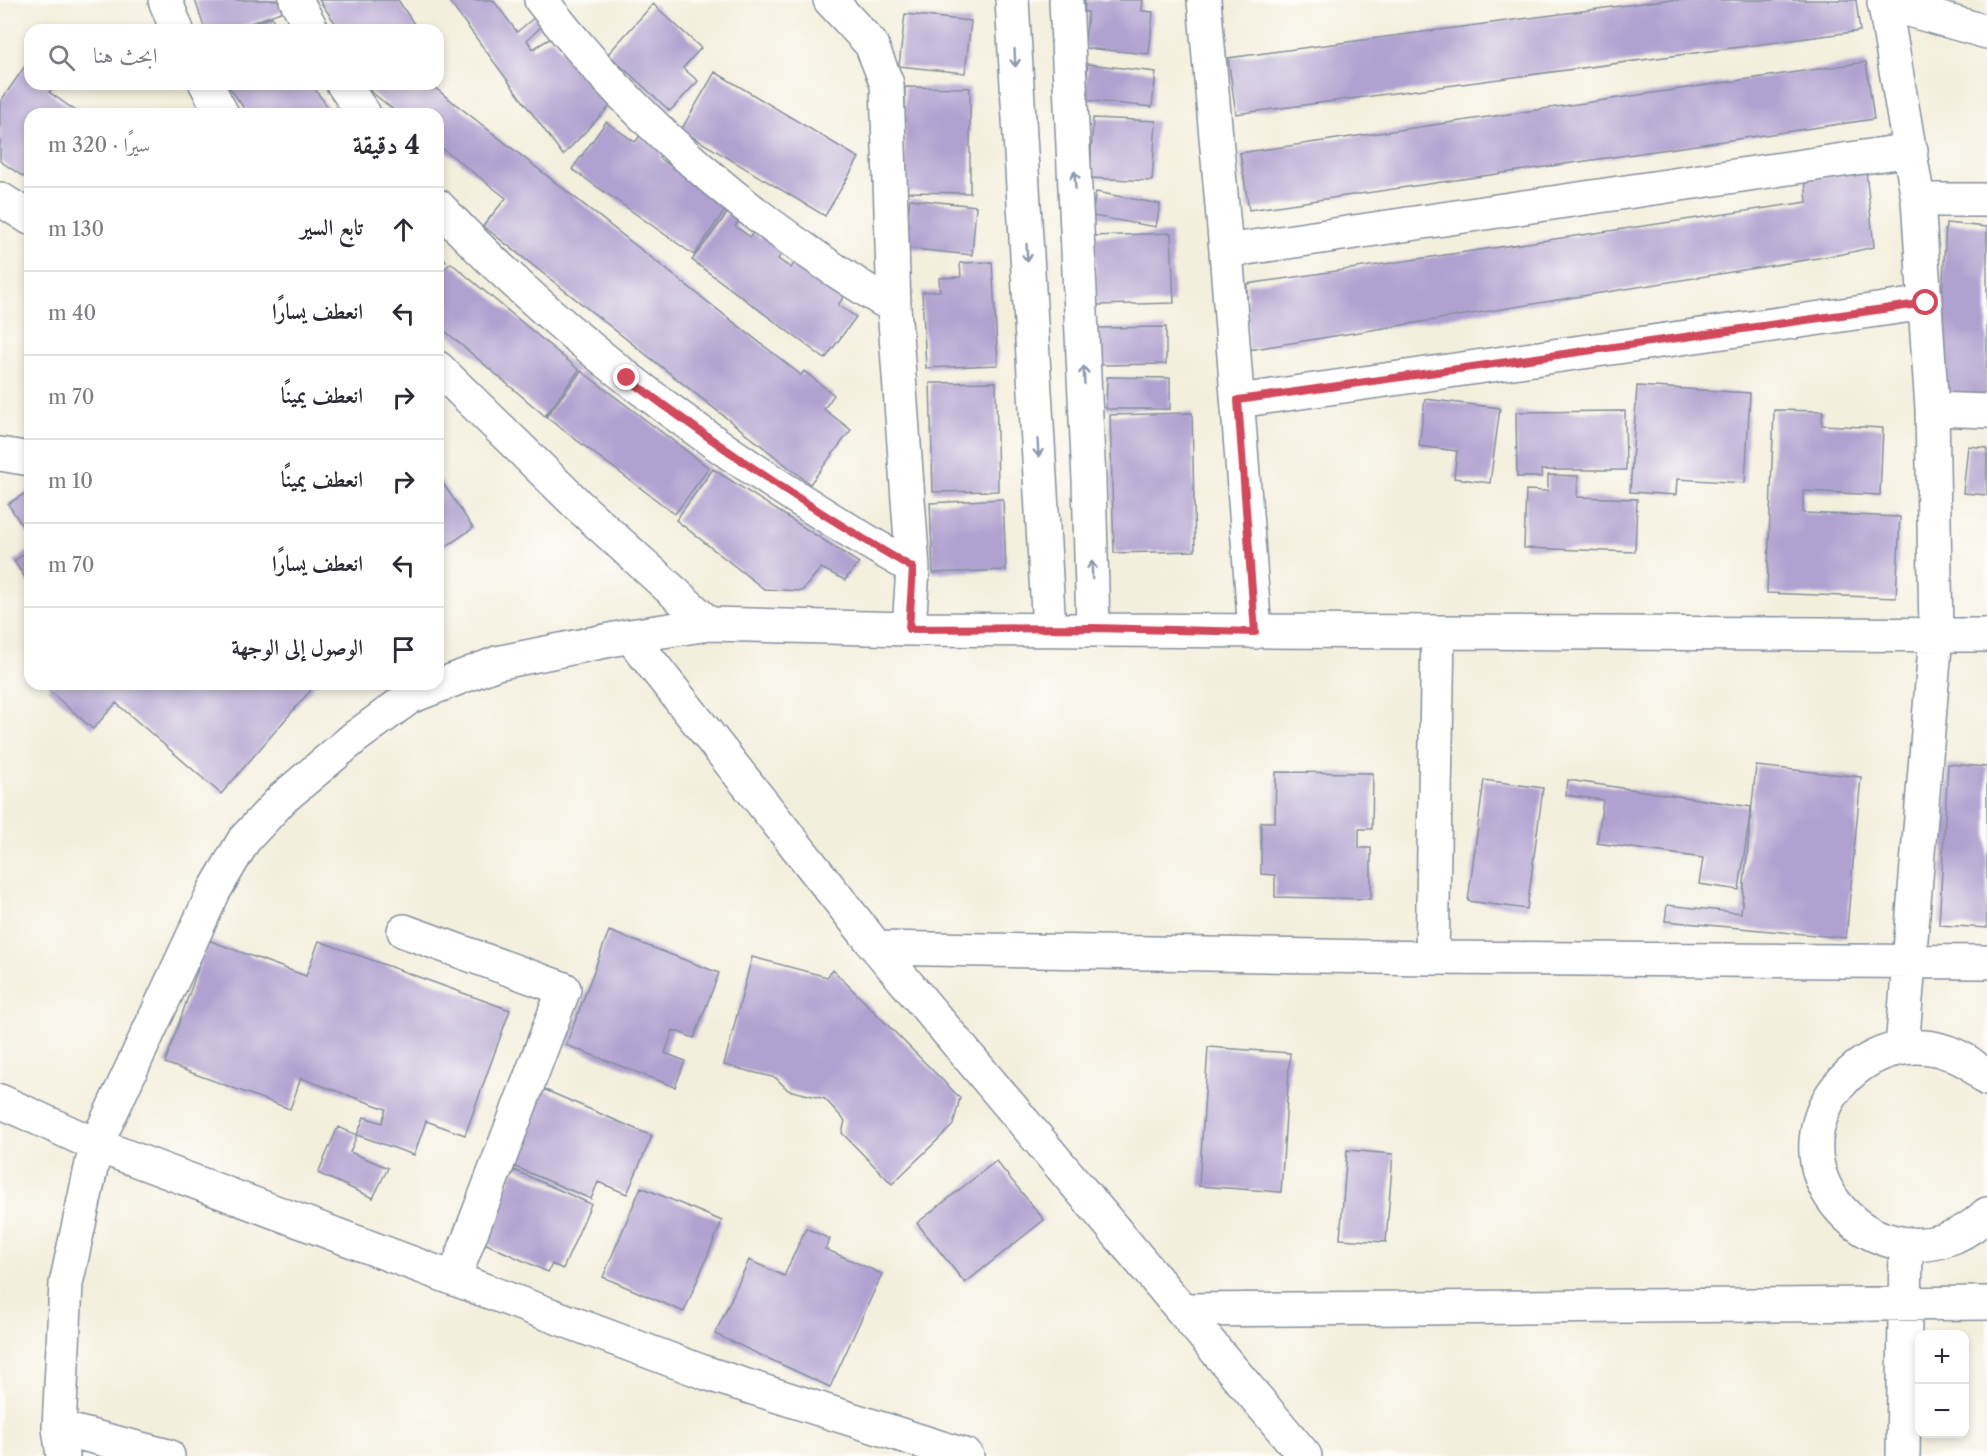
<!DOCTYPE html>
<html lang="ar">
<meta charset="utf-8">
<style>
:root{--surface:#fff;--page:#f2f2f3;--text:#2b2b33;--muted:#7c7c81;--line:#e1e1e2}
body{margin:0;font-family:"Libre Caslon Text",Amiri,serif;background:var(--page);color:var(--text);direction:rtl}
.controls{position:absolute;right:18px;bottom:18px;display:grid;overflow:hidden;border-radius:12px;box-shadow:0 3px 9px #0003}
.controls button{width:54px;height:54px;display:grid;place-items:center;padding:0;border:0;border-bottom:2px solid var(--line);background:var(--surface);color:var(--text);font:30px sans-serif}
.stop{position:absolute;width:18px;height:18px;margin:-14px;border:4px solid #d1495b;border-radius:50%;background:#fff}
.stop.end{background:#d1495b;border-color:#fff;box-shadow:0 2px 6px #0008}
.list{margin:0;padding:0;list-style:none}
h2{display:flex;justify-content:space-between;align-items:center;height:78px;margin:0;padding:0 24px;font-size:26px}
h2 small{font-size:20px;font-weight:400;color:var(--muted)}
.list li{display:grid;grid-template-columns:39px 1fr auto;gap:18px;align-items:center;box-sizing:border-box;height:84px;padding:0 24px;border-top:2px solid var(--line)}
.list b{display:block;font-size:22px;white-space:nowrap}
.list em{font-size:20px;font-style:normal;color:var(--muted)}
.icon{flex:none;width:33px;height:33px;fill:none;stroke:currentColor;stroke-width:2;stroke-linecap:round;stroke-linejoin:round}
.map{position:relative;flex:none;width:1987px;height:1456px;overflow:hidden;direction:ltr}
.search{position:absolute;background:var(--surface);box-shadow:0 3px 9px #0003;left:24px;top:24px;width:420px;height:66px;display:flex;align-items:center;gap:15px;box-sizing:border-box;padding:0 21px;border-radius:18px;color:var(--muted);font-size:22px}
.panel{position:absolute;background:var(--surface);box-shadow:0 3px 9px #0003;left:24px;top:108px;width:420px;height:582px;border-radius:18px;direction:rtl}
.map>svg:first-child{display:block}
.building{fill:#b0a2d0}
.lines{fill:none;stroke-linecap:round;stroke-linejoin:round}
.minor-casing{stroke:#878f9e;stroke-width:36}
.minor{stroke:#fff;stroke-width:33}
.oneway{stroke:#8d97ae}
.route{stroke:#d1495b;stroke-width:8}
</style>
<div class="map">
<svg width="1987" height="1456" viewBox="0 0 1987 1456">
<rect width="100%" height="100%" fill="#fdfcf7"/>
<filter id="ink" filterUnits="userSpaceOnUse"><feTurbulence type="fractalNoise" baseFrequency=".0167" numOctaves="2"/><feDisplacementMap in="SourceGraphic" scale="12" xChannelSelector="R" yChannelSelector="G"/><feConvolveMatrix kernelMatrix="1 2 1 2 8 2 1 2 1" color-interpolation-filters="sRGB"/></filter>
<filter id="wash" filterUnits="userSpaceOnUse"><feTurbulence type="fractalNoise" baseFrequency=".008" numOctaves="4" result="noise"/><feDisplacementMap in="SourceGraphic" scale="24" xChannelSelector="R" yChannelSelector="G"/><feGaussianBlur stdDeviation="1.35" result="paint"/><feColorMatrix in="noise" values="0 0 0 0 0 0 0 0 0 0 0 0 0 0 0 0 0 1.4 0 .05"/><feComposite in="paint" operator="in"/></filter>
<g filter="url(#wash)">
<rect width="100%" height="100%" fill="#f3efdd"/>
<g id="blocks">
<!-- building -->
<path class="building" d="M195 0H282L286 10 232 30H205Z
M319 0H398L418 30H340Z
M448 0H493L517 32 536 16 544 24 527 40 533 49 551 38 610 106 563 155Z
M1085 0H1143L1142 11 1153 12 1149 54 1085 48 1088 12H1084Z
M1665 0H1856L1860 31 1236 114 1228 58Z
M653 4 701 48 683 68 698 81 670 111 608 54Z
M905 14 971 21 965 73 899 66Z
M272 17 278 30H238Z
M30 59V84H55L49 92 80 114H30V181L0 161V102Z
M1866 62 1874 119 1249 210 1240 153Z
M1088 64 1156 72 1152 107 1084 100Z
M715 72 859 158 825 216 681 130Z
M227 84H311L333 114H248Z
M376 84H430L801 375 804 371 834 395 824 409 851 430 810 484 483 226 506 198 438 145V114H399L370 91Z
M905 87 970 88V193L904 192Z
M1093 118 1156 121 1152 181 1090 178Z
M606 122 635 142 640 136 663 152 659 158 728 206 694 255 572 169Z
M1866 171 1874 247 1843 254 1248 350 1247 284 1807 202 1805 179Z
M1096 192 1160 204 1156 227 1092 216Z
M910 199 976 206 972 255 905 248Z
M731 208 742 216 735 226 750 237 753 232 760 238 765 232 786 248 778 259 791 268 797 259 845 295 838 305 856 317 825 359 692 260Z
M1946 223 1987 227V400L1937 398Z
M1171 233 1174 303 1096 305 1094 236Z
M438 251 446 261 438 268Z
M992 262 998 365 926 368 922 292 940 291 939 278 961 277 960 263Z
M451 263 579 370 545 416 438 325V274Z
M1166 327V364L1099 365V328Z
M581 371 709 468 675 514 546 417Z
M1107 377 1170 378V409H1106Z
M996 382 998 491 933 492 930 383Z
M1637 386 1750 393 1745 483 1677 479 1676 495 1630 492Z
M1425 399 1500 408 1490 483 1454 478 1457 451 1419 446Z
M1774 410 1823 411 1822 425 1883 428 1880 495 1803 491V513L1900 517 1896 598 1767 593Z
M1625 411 1626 470H1541L1542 477H1517L1516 412Z
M1192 413 1195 551 1114 553 1110 415Z
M1968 446 1987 448V495L1963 493Z
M713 469 859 563 845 580 821 568 802 591 764 589 676 520Z
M1548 475 1578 476 1577 497 1637 499 1635 552 1524 548 1526 490 1548 491Z
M438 476 473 528 438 552Z
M30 490V538L8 504Z
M1003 499 1006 570 933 573 930 503Z
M30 550V585L14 561Z
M52 684H316L221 794 116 703 93 729 47 689Z
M1948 764 1987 767V928L1939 925Z
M1756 766 1861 777 1846 938 1665 921 1667 905 1741 913Z
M1276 772 1373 773 1372 829H1359V848H1371V899L1275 897V875L1261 874V822H1275Z
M1484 780 1543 788 1527 909 1468 901Z
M1568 780 1751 807 1739 890 1699 884 1703 858 1597 843 1603 800 1566 795Z
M609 931 719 973 694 1038 673 1030 665 1053 685 1061 675 1087 566 1045Z
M208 940 306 976 319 941 510 1010 465 1135 426 1121 414 1155 357 1135 364 1117 382 1123 386 1109 301 1078 290 1109 165 1063Z
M752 957 827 977 833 970 960 1098 953 1125 892 1184 842 1133 845 1121 825 1099 788 1090 776 1078 724 1065Z
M1208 1047 1290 1053 1281 1192 1199 1186Z
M543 1089 652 1136 627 1194 598 1182 591 1199 511 1165Z
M338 1127 357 1135 350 1152 388 1168 373 1198 318 1173Z
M1347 1150 1393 1154 1386 1242 1340 1239Z
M996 1161 1044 1220 965 1283 917 1223Z
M514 1170 591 1204 563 1269 552 1264 548 1272 482 1242Z
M641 1187 722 1221 684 1312 603 1277Z
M806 1228 830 1239 825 1249 882 1274 830 1387 715 1334 749 1260 784 1276Z"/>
</g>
</g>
<g filter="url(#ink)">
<use href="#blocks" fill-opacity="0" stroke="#878f9e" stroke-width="1.5"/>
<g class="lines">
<defs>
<path id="minor" d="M165 0 177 30
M296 0 312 30
M541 0C637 125 759 227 894 307
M830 0 871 44 887 84 894 307 913 568 909 629
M1012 0 1049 629
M1066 0 1089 480 1093 628
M1204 0 1226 251 1911 150
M1884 0 1918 200 1932 409 1936 635 1902 1048
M1884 3 1987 32
M206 84 222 114
M343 84 364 114
M0 199 30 218
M1918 200H1987
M438 206C575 352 740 469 913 568
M1226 251 1255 632
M438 368 581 508 709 624
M1238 401 1926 303
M1932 409 1987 411
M0 454 30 459
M630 636 877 948 1305 1456
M404 931 564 989 454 1278
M877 948 1432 958 1987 962
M1432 958 1438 632
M1987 1079C1980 1073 1974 1065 1966 1061 1876 1007 1771 1120 1836 1204 1851 1223 1868 1235 1891 1241 1927 1251 1961 1239 1987 1214
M0 1101 96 1145 706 1373 967 1456
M1183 1310 1987 1303
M59 1428 168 1456
M63 1456 59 1428 66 1284 96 1145 214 891 244 840 283 798 354 738 410 697 497 663 630 636 709 624 909 629 1987 635
M1903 1456 1906 1246"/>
</defs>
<!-- minor casing -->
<use href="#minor" class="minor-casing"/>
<!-- minor -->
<use href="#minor" class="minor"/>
</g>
<!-- one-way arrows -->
<defs><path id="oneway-shaft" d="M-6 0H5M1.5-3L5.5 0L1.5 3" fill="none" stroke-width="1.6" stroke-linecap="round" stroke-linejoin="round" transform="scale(1.5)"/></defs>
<g class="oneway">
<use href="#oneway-shaft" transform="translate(1015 58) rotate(87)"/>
<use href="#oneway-shaft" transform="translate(1075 180) rotate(-93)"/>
<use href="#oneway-shaft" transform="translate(1027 253) rotate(87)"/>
<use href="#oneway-shaft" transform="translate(1084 375) rotate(-93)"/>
<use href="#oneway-shaft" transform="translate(1038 448) rotate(87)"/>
<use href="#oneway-shaft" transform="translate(1092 570) rotate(-91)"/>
</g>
</g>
<g class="lines" filter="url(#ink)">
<!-- route -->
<path class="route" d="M627 378C719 447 813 511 913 568L909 629 1093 628 1255 632 1238 400 1926 303"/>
</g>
</svg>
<div class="controls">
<button>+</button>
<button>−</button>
</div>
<div class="stop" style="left:1926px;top:303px"></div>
<div class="stop end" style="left:627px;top:378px"></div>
<div class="search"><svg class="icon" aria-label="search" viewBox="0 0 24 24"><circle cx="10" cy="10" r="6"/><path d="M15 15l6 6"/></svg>ابحث هنا</div>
<section class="panel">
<h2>4 دقيقة<small>سيرًا · 320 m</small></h2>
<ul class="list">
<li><svg class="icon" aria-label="ahead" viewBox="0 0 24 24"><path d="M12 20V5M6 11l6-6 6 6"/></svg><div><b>تابع السير</b></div><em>130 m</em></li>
<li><svg class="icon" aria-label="left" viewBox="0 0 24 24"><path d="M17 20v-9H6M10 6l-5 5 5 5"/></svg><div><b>انعطف يسارًا</b></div><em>40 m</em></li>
<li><svg class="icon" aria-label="right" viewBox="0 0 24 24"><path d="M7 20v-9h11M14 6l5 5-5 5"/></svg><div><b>انعطف يمينًا</b></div><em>70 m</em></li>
<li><svg class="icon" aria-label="right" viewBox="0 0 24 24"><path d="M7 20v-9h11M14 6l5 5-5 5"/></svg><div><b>انعطف يمينًا</b></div><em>10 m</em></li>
<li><svg class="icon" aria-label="left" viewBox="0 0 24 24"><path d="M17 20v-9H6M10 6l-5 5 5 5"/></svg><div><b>انعطف يسارًا</b></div><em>70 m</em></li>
<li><svg class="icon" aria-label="arrive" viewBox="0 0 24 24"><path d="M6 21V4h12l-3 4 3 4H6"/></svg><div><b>الوصول إلى الوجهة</b></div></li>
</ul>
</section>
</div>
